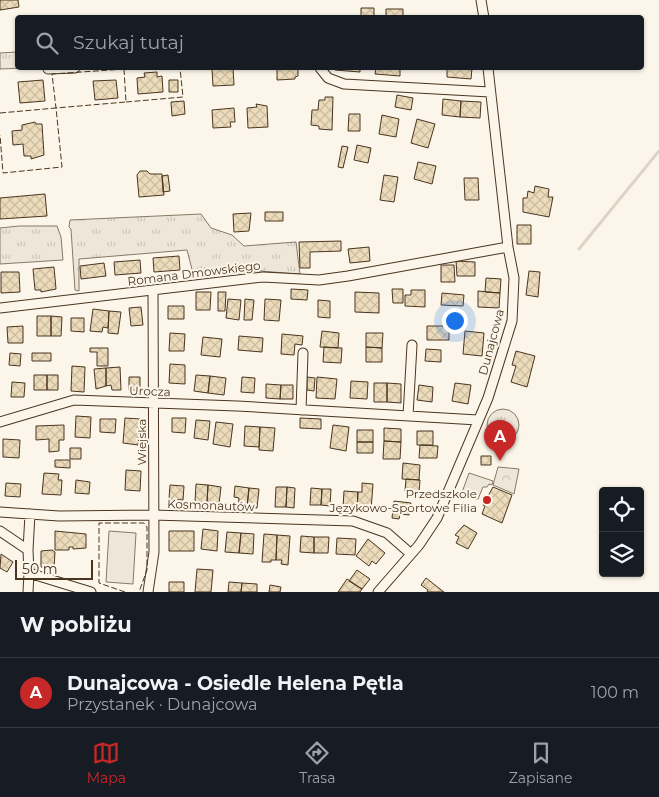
<!DOCTYPE html>
<html lang="pl">
<meta charset="utf-8">
<style>
:root{--surface:#171b24;--page:#20242c;--text:#f1f3f6;--muted:#9ea1a6;--line:#363941;--accent:#c62828}
body{margin:0;font-family:Montserrat,sans-serif;background:var(--page);color:var(--text)}
.controls{position:absolute;right:15px;bottom:15px;display:grid;overflow:hidden;border-radius:5px;box-shadow:0 1px 4px #0004}
.controls button{width:45px;height:45px;display:grid;place-items:center;padding:0;border:0;border-bottom:1px solid var(--line);background:var(--surface);color:var(--text);font:25px sans-serif}
.scale{position:absolute;left:15px;bottom:12px;width:78px;box-sizing:border-box;padding-left:5px;border:2px solid #4a3520;border-top:0;font-size:14px;line-height:18px;white-space:nowrap;color:#4a3520;-webkit-text-stroke:4px #fbf6e9;paint-order:stroke}
.you{position:absolute;left:454px;top:320px;width:18px;height:18px;margin:-12px;border:4px solid #fff;border-radius:50%;background:#1a73e8;box-shadow:0 0 0 8px #1a73e833}
.badge{display:grid;place-items:center;width:32px;height:32px;border-radius:50%;background:var(--accent);color:#fff;font-size:16px;font-weight:700}
.pin{position:absolute;translate:-50% -41px;filter:drop-shadow(0 1px 2px #0008)}
.pin::after{content:'';position:absolute;top:26px;width:18px;height:15px;background:inherit;clip-path:polygon(0 0,100% 0,50% 100%)}
.list{margin:0;padding:0;list-style:none}
h2{display:flex;justify-content:space-between;align-items:center;height:65px;margin:0;padding:0 20px;font-size:21px}
h2 small{font-size:16px;font-weight:400;color:var(--muted)}
.list li{display:grid;grid-template-columns:32px 1fr auto;gap:15px;align-items:center;box-sizing:border-box;height:70px;padding:0 20px;border-top:1px solid var(--line)}
.list b{display:block;font-size:19px;white-space:nowrap}
.list p{margin:0;font-size:16px;white-space:nowrap;color:var(--muted)}
.list em{font-size:16px;font-style:normal;color:var(--muted)}
.icon{flex:none;width:28px;height:28px;fill:none;stroke:currentColor;stroke-width:2;stroke-linecap:round;stroke-linejoin:round}
.map{position:relative;flex:none;width:659px;height:592px;overflow:hidden}
.search{position:absolute;background:var(--surface);box-shadow:0 1px 4px #0004;left:15px;right:15px;top:15px;height:55px;display:flex;align-items:center;gap:12px;box-sizing:border-box;padding:0 18px;border-radius:5px;color:var(--muted);font-size:19px}
.sheet{height:135px;background:var(--surface)}
nav{display:flex;justify-content:space-around;align-items:center;box-sizing:border-box;height:70px;border-top:1px solid var(--line);background:var(--surface);font-size:14px;color:var(--muted)}
nav a{display:grid;justify-items:center;gap:2px}
nav .on{color:var(--accent)}
.map>svg:first-child{display:block}
.grass{fill:url(#grass-tufts);stroke:#887966}
.park{fill:url(#park-crowns);stroke:#887966}
.pitch{fill:#ede6d9;stroke:#887966}
.parking{fill:#ede7d9;stroke:#887966}
.lines{fill:none;stroke-linecap:round;stroke-linejoin:round}
.stream{stroke:#dcd4c6;stroke-width:3}
.building{fill:url(#building-cross-hatch);stroke:#4a3520}
.minor-casing{stroke:#4a3520;stroke-width:11}
.minor{stroke:#fbf6e9;stroke-width:9}
.fence{stroke:#4a3520;stroke-width:1;stroke-dasharray:6 2.5;stroke-linecap:butt}
.poi-dot{fill:#c62828;stroke:#fbf6e9;stroke-width:2}
.labels{text-anchor:middle;dominant-baseline:central;stroke-width:4;stroke-linejoin:round;paint-order:stroke}
.street-label{font-size:12px;fill:#4a3520;stroke:#fbf6e9}
.poi-label{font-size:12px;fill:#4a3520;stroke:#fbf6e9;text-anchor:end}
</style>
<div class="map">
<svg width="659" height="592" viewBox="0 0 659 592">
<defs>
<pattern id="grass-tufts" width="24" height="20" patternUnits="userSpaceOnUse" patternTransform="scale(1.25)"><rect width="24" height="20" fill="#ede6d9"/><path d="M3 7l-1-3M5 7V3M7 7l1-3M15 17l-1-3M17 17v-4M19 17l1-3" fill="none" stroke="#cdc6ba"/></pattern>
<pattern id="park-crowns" width="20" height="18" patternUnits="userSpaceOnUse" patternTransform="scale(1.25)"><rect width="20" height="18" fill="#ede6d9"/><path d="M2 6a3 3 0 1 1 6 0M12 15a3 3 0 1 1 6 0" fill="none" stroke="#cdc6ba"/></pattern>
<pattern id="building-cross-hatch" width="8" height="8" patternUnits="userSpaceOnUse" patternTransform="scale(1.25)"><rect width="8" height="8" fill="#ecdcbc"/><path d="M0 0l8 8M0 8l8-8" fill="none" stroke="#ccbda1"/></pattern>
</defs>
<rect width="100%" height="100%" fill="#fbf6e9"/>
<!-- grass -->
<path class="grass" d="M17 52 18 68H24L0 69V53Z
M201 214 211 228 232 235 244 246 296 242 300 274 259 271 194 277 187 250 79 259V291L75 290 71 229 69 227 70 220Z
M19 226H57L61 237 63 260 0 264V228Z
M487 425a16 16 0 1 1 32 0a16 16 0 1 1-32 0Z"/>
<!-- park -->
<path class="park" d="M498 467 519 469 514 494 493 485Z"/>
<!-- pitch -->
<path class="pitch" d="M109 531 136 533 133 584 106 582Z"/>
<!-- parking -->
<path class="parking" d="M469 473 493 481 492 485 489 484 487 487H483L478 499 466 498 461 495Z"/>
<g class="lines">
<!-- stream -->
<path class="stream" d="M579 249 659 151"/>
</g>
<!-- building -->
<path class="building" d="M0 0H18L19 7 0 10Z
M361 8H374V18H361Z
M386 9H403V18H386Z
M233 68 234 85 213 86 212 69Z
M277 68H298V76L295 77V79L277 80Z
M335 68H360V72L335 70Z
M376 68H400V76L375 74Z
M447 68H472L471 79 447 77Z
M157 72V77L162 76 163 92 138 94 137 78 145 77 144 73Z
M43 80 45 101 20 103 18 82Z
M116 80 118 98 95 100 93 81Z
M169 80H178V92H169Z
M397 95 413 98 411 110 395 107Z
M325 97H333L332 130 319 129V126L311 125 312 110H318L319 100H325Z
M443 99 461 101 460 117 442 115Z
M184 101 185 114 172 116 171 102Z
M461 101 481 102 480 118 460 117Z
M256 104 267 106 268 127 248 128 247 108 257 107Z
M234 108 235 122H230L231 127 213 128 212 110Z
M349 114H360V131H348Z
M382 115 399 119 396 137 379 134Z
M417 119 435 124 428 148 411 143Z
M35 122 36 124H42L44 155 31 159V156H24L23 144 13 145 12 131 22 130V125Z
M357 145 371 148 368 163 354 160Z
M342 146 348 147 343 168 338 167Z
M418 162 436 166 432 184 414 179Z
M140 171H147L150 174H162L164 195 139 197 137 175Z
M168 175 170 191 163 192 162 176Z
M384 175 398 177 394 202 380 200Z
M464 178H478L479 200H465Z
M535 186 549 189 548 197H553L549 217 523 212V198H527L528 191 534 193Z
M45 194 47 216 0 219V198Z
M265 212H283V221H265Z
M251 213 249 231 234 232 233 214Z
M517 225H531V244H517Z
M341 241V251L310 252V268H300L299 242Z
M369 247 370 261 350 263 348 249Z
M179 256 180 270 154 272 153 258Z
M140 260 141 273 115 275 114 262Z
M456 261 475 262V276H457Z
M104 263 106 276 81 279 80 266Z
M441 265H454L455 282H441Z
M54 267 56 289 41 292V290H35L33 269Z
M529 271 540 272 538 297 526 295Z
M1 272H19L20 292 1 293Z
M486 278 501 279 500 293 485 292Z
M291 289 308 290 307 300 291 299Z
M392 289H403V303H393Z
M411 290H425V307L405 306V295H411Z
M478 291 500 293 499 308 478 307Z
M196 292H211L210 310H196Z
M218 292H226L225 311H218Z
M355 292 379 293V313L355 312Z
M442 293 464 295 463 306 441 305Z
M228 299 241 300 239 320 226 318Z
M245 299 254 300 252 320H244Z
M265 299 281 300 279 321 264 320Z
M318 300 330 301V318L318 317Z
M168 306H184V319H168Z
M141 307 143 325 131 326 129 308Z
M93 309 109 311 108 328 103 327 102 332 90 331Z
M109 311 121 312 118 334 108 333Z
M37 316H51V336H37Z
M51 316 62 317 61 336H51Z
M71 318H84V332L71 331Z
M23 326V343H8L7 327Z
M427 326H449V340H427Z
M322 331 339 333 338 348 320 347Z
M465 331 484 333 482 356 463 354Z
M170 333 185 334 184 351H169Z
M366 333H383L382 348 366 347Z
M282 334 303 336 302 345 295 344 294 355 281 354Z
M239 336 263 338 262 352 238 350Z
M203 337 222 339 220 357 201 355Z
M324 347 342 348 341 363 323 362Z
M366 347 382 348V362H366Z
M90 348H108V366H97V352H90Z
M426 349 441 350V362L425 361Z
M516 351 535 356 527 387 511 382 516 366 512 365Z
M10 353 21 354 20 366 9 365Z
M32 353H51V361H32Z
M170 364 185 365V384L169 383Z
M72 366 85 367 84 392 71 391Z
M120 367 121 390H112L111 385 106 386V368Z
M106 368V386L96 389 94 369Z
M34 375H47V390H34Z
M47 375H58V390H47Z
M196 375 210 376 208 393 194 391Z
M210 376 226 378 224 395 208 393Z
M129 377H140V390H129Z
M242 377 255 378 254 393 241 392Z
M307 377 315 378 314 391 307 390Z
M317 377 337 379 335 399 316 398Z
M351 381 368 382 367 399 350 398Z
M12 382 25 383 24 397H11Z
M374 383H387V402H374Z
M387 383 401 384V403L387 402Z
M455 383 471 385 468 404 452 401Z
M266 384 281 385 280 399 266 398Z
M281 385H293V399H280Z
M419 385 433 387 432 402 417 400Z
M76 416 91 417 90 438 75 437Z
M125 418 140 419 138 445 123 443Z
M172 418H186L185 433 172 432Z
M300 418 321 419V429L300 428Z
M100 419H116L115 433 100 432Z
M196 420 210 421 208 440 194 438Z
M216 422 233 424 230 447 213 444Z
M64 425V440H59V451L49 452V439L36 440V426Z
M333 425 349 427 346 451 330 448Z
M245 426 260 427 259 447 244 446Z
M260 427 275 428 273 451 259 450Z
M384 428 401 429V442L384 441Z
M357 430H373V442H357Z
M417 431H433V445H417Z
M3 439 20 440 19 458 3 457Z
M384 441 401 442 400 459H383Z
M357 442H373V453H357Z
M420 445 438 446 437 458H419Z
M70 448H81V459H70Z
M481 456H491V465H481Z
M55 460H70V468L55 467Z
M403 463 420 465 419 480 402 479Z
M126 470 141 471 140 491 125 490Z
M44 473 59 474 58 480H62L61 495 42 494Z
M406 479 420 480 419 492 405 491Z
M76 480 90 482 89 494 75 493Z
M6 483 21 484 20 497 5 496Z
M362 483 373 484 371 510 357 509 358 492H362Z
M196 484 208 485 207 503 195 502Z
M170 485 184 486 183 500 169 499Z
M208 485 221 487 219 504 207 503Z
M235 486 249 488 247 507 238 506 239 498 234 497Z
M276 487H287L286 507H275Z
M287 487 295 488 294 508 286 507Z
M493 487 512 495 502 523 482 514 485 506 483 505Z
M249 488 259 489 257 508 247 507Z
M311 488 322 489 321 505H310Z
M322 489H331L330 506 321 505Z
M344 491 358 492 357 509 343 508Z
M394 501 411 503 409 515 400 514 399 519 392 518Z
M464 525 477 533 468 549 456 543 459 537 455 535Z
M203 529 218 531 217 551 201 549Z
M55 531 86 534V548L73 549V547H69V550H55Z
M169 531H194V551H169Z
M227 532 241 533 239 553 225 552Z
M241 533 254 534 253 554 239 553Z
M264 534 277 535 276 560H271V562H262Z
M277 535 290 536 288 565 281 564 282 560H276Z
M301 536 314 537V553L300 552Z
M314 537H329L328 553H314Z
M337 538 356 539 355 555 336 554Z
M368 539 385 553 376 564 372 561 369 566 356 556Z
M52 550 55 552 54 568 41 567V551Z
M1 554 13 562 7 572 0 568Z
M197 569 213 570 211 592H195Z
M357 570 370 579 362 589 349 581Z
M426 578 444 592H427L428 590 421 585Z
M347 579 362 589 360 592H338Z
M169 582H184V592H169Z
M229 582 242 583 241 592H228Z
M242 583 257 584V592H241Z
M270 585 281 587 280 592H269Z"/>
<g class="lines">
<defs>
<path id="minor" d="M481 0 484 18
M320 68 328 78 344 84 490 92
M48 69 75 68
M0 308 263 277 319 280 348 276 508 247
M301 410 303 353
M408 416 412 345
M0 422 74 400 237 406 478 420
M0 512 59 516 153 515 353 521 387 533 411 554
M0 531 28 550 29 573 91 592
M28 550 30 514
M28 592 29 573
M148 592 154 552 153 291
M378 592 419 545 437 518 488 398 512 321 514 278 508 247 488 68"/>
</defs>
<!-- minor casing -->
<use href="#minor" class="minor-casing"/>
<!-- minor -->
<use href="#minor" class="minor"/>
<!-- fence -->
<path class="fence" d="M124 69 126 102 56 108 52 74 140 68
M126 102 183 97 180 68
M0 113 56 108 62 167 3 173 0 135
M125 592 99 583V523H144L147 527V570L139 592"/>
</g>
<!-- markers -->
<circle class="poi-dot" cx="487" cy="500" r="5"/>
<g class="labels">
<!-- street labels -->
<g class="street-label">
<text transform="translate(194 273) rotate(-7)">Romana Dmowskiego</text>
<text transform="translate(491 342) rotate(-75)">Dunajcowa</text>
<text transform="translate(150 391) rotate(2)">Urocza</text>
<text transform="translate(141 442) rotate(-90)">Wiejska</text>
<text transform="translate(211 505) rotate(2)">Kosmonautów</text>
</g>
<!-- poi labels -->
<g class="poi-label">
<text x="477" y="493">Przedszkole<tspan x="477" dy="14">Językowo-Sportowe Filia</tspan></text>
</g>
</g>
</svg>
<div class="controls">
<button><svg class="icon" aria-label="locate" viewBox="0 0 24 24"><circle cx="12" cy="12" r="6"/><path d="M12 2v4M12 18v4M2 12h4M18 12h4"/></svg></button>
<button><svg class="icon" aria-label="layers" viewBox="0 0 24 24"><path d="M12 4l9 5-9 5-9-5zM3 14l9 5 9-5"/></svg></button>
</div>
<div class="scale">50 m</div>
<div class="you"></div>
<div class="pin badge" style="left:500px;top:461px">A</div>
<div class="search"><svg class="icon" aria-label="search" viewBox="0 0 24 24"><circle cx="10" cy="10" r="6"/><path d="M15 15l6 6"/></svg>Szukaj tutaj</div>
</div>
<section class="sheet">
<h2>W pobliżu<small></small></h2>
<ul class="list">
<li><span class="badge">A</span><div><b>Dunajcowa - Osiedle Helena Pętla</b><p>Przystanek · Dunajcowa</p></div><em>100 m</em></li>
</ul>
</section>
<nav>
<a class="on"><svg class="icon" aria-label="map" viewBox="0 0 24 24"><path d="M3 6l6-2 6 2 6-2v14l-6 2-6-2-6 2zM9 4v14M15 6v14"/></svg>Mapa</a>
<a><svg class="icon" aria-label="directions" viewBox="0 0 24 24"><path d="M12 3l9 9-9 9-9-9zM9 14v-3h6M13 9l2 2-2 2"/></svg>Trasa</a>
<a><svg class="icon" aria-label="saved" viewBox="0 0 24 24"><path d="M7 4h10v16l-5-4-5 4z"/></svg>Zapisane</a>
</nav>
